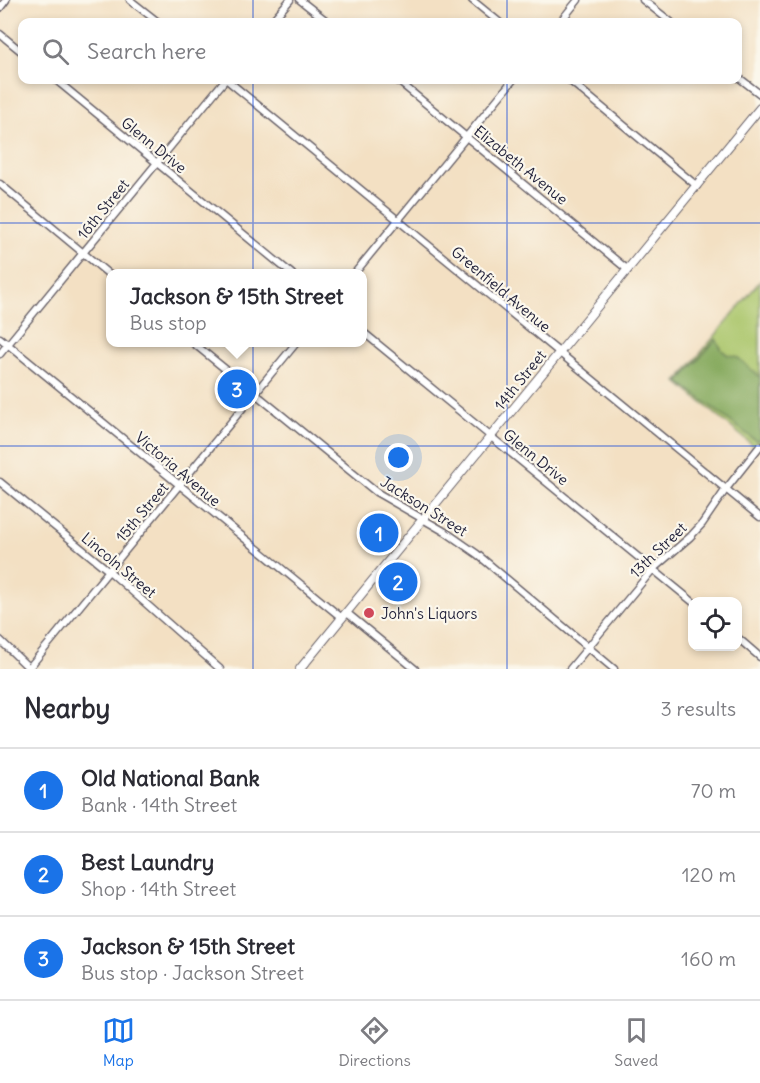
<!DOCTYPE html>
<meta charset="utf-8">
<style>
:root{--surface:#fff;--page:#f2f2f3;--text:#2b2b33;--muted:#7c7c81;--line:#e1e1e2;--accent:#1a73e8}
body{margin:0;font-family:Delius,sans-serif;background:var(--page);color:var(--text)}
.controls{position:absolute;right:18px;bottom:18px;display:grid;overflow:hidden;border-radius:12px;box-shadow:0 3px 9px #0003}
.controls button{width:54px;height:54px;display:grid;place-items:center;padding:0;border:0;border-bottom:2px solid var(--line);background:var(--surface);color:var(--text);font:30px sans-serif}
.you{position:absolute;left:399px;top:458px;width:21px;height:21px;margin:-15px;border:4px solid #fff;border-radius:50%;background:#1a73e8;box-shadow:0 0 0 9px #1a73e833}
.badge{display:grid;place-items:center;width:39px;height:39px;border-radius:50%;background:var(--accent);color:#fff;font-size:20px;font-weight:700}
.pin{position:absolute;translate:-50% -50%;border:3px solid #fff;box-shadow:0 2px 6px #0006}
.popup{position:absolute;left:106px;top:269px;width:261px;height:78px;box-sizing:border-box;display:grid;place-content:center;border-radius:12px;background:var(--surface);filter:drop-shadow(0 2px 4px #0005);font-size:20px;white-space:nowrap;color:var(--muted)}
.popup b{font-size:22px;color:var(--text)}
.popup::after{content:'';position:absolute;left:50%;top:100%;margin-left:-12px;border:12px solid transparent;border-top-color:var(--surface)}
.list{margin:0;padding:0;list-style:none}
h2{display:flex;justify-content:space-between;align-items:center;height:78px;margin:0;padding:0 24px;font-size:26px}
h2 small{font-size:20px;font-weight:400;color:var(--muted)}
.list li{display:grid;grid-template-columns:39px 1fr auto;gap:18px;align-items:center;box-sizing:border-box;height:84px;padding:0 24px;border-top:2px solid var(--line)}
.list b{display:block;font-size:22px;white-space:nowrap}
.list p{margin:0;font-size:20px;white-space:nowrap;color:var(--muted)}
.list em{font-size:20px;font-style:normal;color:var(--muted)}
.icon{flex:none;width:33px;height:33px;fill:none;stroke:currentColor;stroke-width:2;stroke-linecap:round;stroke-linejoin:round}
.map{position:relative;flex:none;width:760px;height:669px;overflow:hidden}
.search{position:absolute;background:var(--surface);box-shadow:0 3px 9px #0003;left:18px;right:18px;top:18px;height:66px;display:flex;align-items:center;gap:15px;box-sizing:border-box;padding:0 21px;border-radius:12px;color:var(--muted);font-size:22px}
.sheet{height:330px;background:var(--surface)}
nav{display:flex;justify-content:space-around;align-items:center;box-sizing:border-box;height:84px;border-top:2px solid var(--line);background:var(--surface);font-size:16px;color:var(--muted)}
nav a{display:grid;justify-items:center;gap:3px}
nav .on{color:var(--accent)}
.map>svg:first-child{display:block}
.green{fill:#abc66c;stroke:#667454;stroke-width:1.5}
.forest{fill:#88ab60;stroke:#55664e;stroke-width:1.5}
.lines{fill:none;stroke-linecap:round;stroke-linejoin:round}
.minor-casing{stroke:#6b646b;stroke-width:9}
.tertiary-casing{stroke:#6b646b;stroke-width:10}
.minor{stroke:#fff;stroke-width:6}
.tertiary{stroke:#fff;stroke-width:8}
.grid{fill:none;stroke:#1d4ed8;stroke-width:1.5;stroke-opacity:0.55}
.poi-dot{fill:#d1495b;stroke:#fbf7ec;stroke-width:2}
.labels{text-anchor:middle;dominant-baseline:central;stroke-width:4.5;stroke-linejoin:round;paint-order:stroke}
.street-label{font-size:15px;fill:#22223b;stroke:#fbf7ec}
.poi-label{font-size:15px;fill:#22223b;stroke:#fbf7ec;text-anchor:start}
</style>
<div class="map">
<svg width="760" height="669" viewBox="0 0 760 669">
<rect width="100%" height="100%" fill="#fbf7ec"/>
<filter id="ink" filterUnits="userSpaceOnUse"><feTurbulence type="fractalNoise" baseFrequency=".0167" numOctaves="2"/><feDisplacementMap in="SourceGraphic" scale="12" xChannelSelector="R" yChannelSelector="G"/><feConvolveMatrix kernelMatrix="1 2 1 2 8 2 1 2 1" color-interpolation-filters="sRGB"/></filter>
<filter id="wash" filterUnits="userSpaceOnUse"><feTurbulence type="fractalNoise" baseFrequency=".008" numOctaves="4" result="noise"/><feDisplacementMap in="SourceGraphic" scale="24" xChannelSelector="R" yChannelSelector="G"/><feGaussianBlur stdDeviation="1.35" result="paint"/><feColorMatrix in="noise" values="0 0 0 0 0 0 0 0 0 0 0 0 0 0 0 0 0 1.4 0 .05"/><feComposite in="paint" operator="in"/></filter>
<g filter="url(#wash)">
<rect width="100%" height="100%" fill="#f3e0c3"/>
<!-- green -->
<path class="green" d="M760 281V446L755 447 677 382Z"/>
<!-- forest -->
<path class="forest" d="M716 339 722 350 728 355 736 356 760 377V440L756 441 679 382Z"/>
</g>
<g filter="url(#ink)">
<g class="lines">
<defs>
<path id="minor" d="M130 0 158 22
M300 0 328 22
M472 0 499 22
M643 0 671 22
M0 8 6 0
M271 22 290 0
M560 22 578 0
M0 34 22 52
M738 77 760 94
M56 80 292 274
M227 80 760 517
M397 80 628 270
M569 80 697 186
M0 184 111 276
M354 274 513 80
M363 332 693 602
M0 338 342 618
M192 342 376 492 447 533 477 554 614 669
M0 354 225 80
M0 482 109 571 220 669
M347 613 415 669
M738 638 760 657
M0 640 30 669
M28 669 297 342
M570 669 653 569 690 537 702 524 726 489 760 446"/>
<path id="tertiary" d="M300 669 760 108"/>
</defs>
<!-- minor casing -->
<use href="#minor" class="minor-casing"/>
<!-- tertiary casing -->
<use href="#tertiary" class="tertiary-casing"/>
<!-- minor -->
<use href="#minor" class="minor"/>
<!-- tertiary -->
<use href="#tertiary" class="tertiary"/>
</g>
</g>
<!-- grid -->
<path class="grid" d="M253 0V22M507 0V22M253 80V669M507 80V669M0 223H760M0 446H760"/>
<!-- markers -->
<circle class="poi-dot" cx="369" cy="613" r="6"/>
<g class="labels">
<!-- street labels -->
<g class="street-label">
<text transform="translate(154 145) rotate(39)">Glenn Drive</text>
<text transform="translate(521 165) rotate(39)">Elizabeth Avenue</text>
<text transform="translate(103 209) rotate(-51)">16th Street</text>
<text transform="translate(501 289) rotate(40)">Greenfield Avenue</text>
<text transform="translate(520 380) rotate(-51)">14th Street</text>
<text transform="translate(536 457) rotate(39)">Glenn Drive</text>
<text transform="translate(178 469) rotate(40)">Victoria Avenue</text>
<text transform="translate(424 506) rotate(32)">Jackson Street</text>
<text transform="translate(142 512) rotate(-50)">15th Street</text>
<text transform="translate(658 550) rotate(-44)">13th Street</text>
<text transform="translate(119 565) rotate(40)">Lincoln Street</text>
</g>
<!-- poi labels -->
<g class="poi-label">
<text x="381" y="613">John's Liquors</text>
</g>
</g>
</svg>
<div class="controls">
<button><svg class="icon" aria-label="locate" viewBox="0 0 24 24"><circle cx="12" cy="12" r="6"/><path d="M12 2v4M12 18v4M2 12h4M18 12h4"/></svg></button>
</div>
<div class="you"></div>
<div class="pin badge" style="left:379px;top:533px">1</div>
<div class="pin badge" style="left:398px;top:582px">2</div>
<div class="pin badge" style="left:237px;top:389px">3</div>
<div class="popup"><b>Jackson &amp; 15th Street</b>Bus stop</div>
<div class="search"><svg class="icon" aria-label="search" viewBox="0 0 24 24"><circle cx="10" cy="10" r="6"/><path d="M15 15l6 6"/></svg>Search here</div>
</div>
<section class="sheet">
<h2>Nearby<small>3 results</small></h2>
<ul class="list">
<li><span class="badge">1</span><div><b>Old National Bank</b><p>Bank · 14th Street</p></div><em>70 m</em></li>
<li><span class="badge">2</span><div><b>Best Laundry</b><p>Shop · 14th Street</p></div><em>120 m</em></li>
<li><span class="badge">3</span><div><b>Jackson &amp; 15th Street</b><p>Bus stop · Jackson Street</p></div><em>160 m</em></li>
</ul>
</section>
<nav>
<a class="on"><svg class="icon" aria-label="map" viewBox="0 0 24 24"><path d="M3 6l6-2 6 2 6-2v14l-6 2-6-2-6 2zM9 4v14M15 6v14"/></svg>Map</a>
<a><svg class="icon" aria-label="directions" viewBox="0 0 24 24"><path d="M12 3l9 9-9 9-9-9zM9 14v-3h6M13 9l2 2-2 2"/></svg>Directions</a>
<a><svg class="icon" aria-label="saved" viewBox="0 0 24 24"><path d="M7 4h10v16l-5-4-5 4z"/></svg>Saved</a>
</nav>
